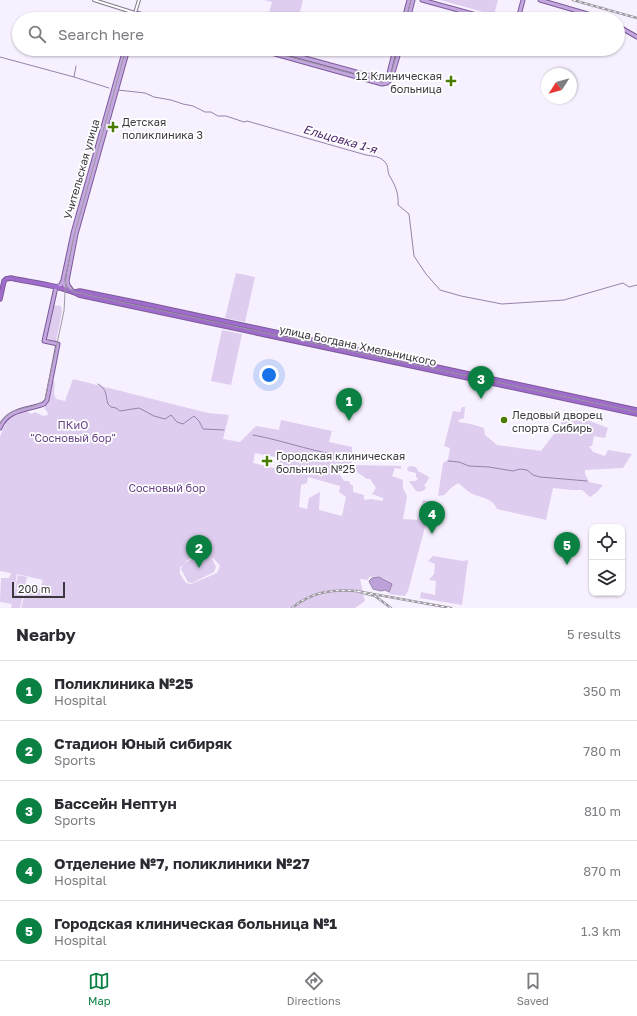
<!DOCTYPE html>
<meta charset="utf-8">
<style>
:root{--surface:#fff;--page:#f2f2f3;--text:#2b2b33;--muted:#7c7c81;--line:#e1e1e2;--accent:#0b8043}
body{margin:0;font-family:"Golos Text",sans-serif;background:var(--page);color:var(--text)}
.controls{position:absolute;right:12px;bottom:12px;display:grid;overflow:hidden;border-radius:8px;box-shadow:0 1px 3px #0004}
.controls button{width:36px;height:36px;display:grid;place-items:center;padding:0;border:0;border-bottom:1px solid var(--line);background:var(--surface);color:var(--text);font:20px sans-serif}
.compass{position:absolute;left:541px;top:68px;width:36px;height:36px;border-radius:50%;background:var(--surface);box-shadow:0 1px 3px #0004;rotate:234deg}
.scale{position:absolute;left:12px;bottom:10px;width:53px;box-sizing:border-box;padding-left:4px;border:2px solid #3b383f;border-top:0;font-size:11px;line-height:14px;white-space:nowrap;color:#3b383f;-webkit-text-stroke:3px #fff;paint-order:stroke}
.you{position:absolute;left:269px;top:375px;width:14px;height:14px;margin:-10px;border:3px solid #fff;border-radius:50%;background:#1a73e8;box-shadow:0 0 0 6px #1a73e833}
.badge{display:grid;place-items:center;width:26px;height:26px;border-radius:50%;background:var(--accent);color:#fff;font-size:13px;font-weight:700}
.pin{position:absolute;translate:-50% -33px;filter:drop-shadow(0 1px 2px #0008)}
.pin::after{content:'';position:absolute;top:21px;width:14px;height:12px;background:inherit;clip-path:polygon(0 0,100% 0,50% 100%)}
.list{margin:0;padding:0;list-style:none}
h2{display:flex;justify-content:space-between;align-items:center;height:52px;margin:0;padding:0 16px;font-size:17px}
h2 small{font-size:13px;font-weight:400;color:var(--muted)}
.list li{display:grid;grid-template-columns:26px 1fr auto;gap:12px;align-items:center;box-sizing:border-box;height:60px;padding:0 16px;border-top:1px solid var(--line)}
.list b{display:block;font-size:15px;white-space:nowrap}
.list p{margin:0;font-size:13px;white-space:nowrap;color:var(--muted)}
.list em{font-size:13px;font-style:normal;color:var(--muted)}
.icon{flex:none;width:22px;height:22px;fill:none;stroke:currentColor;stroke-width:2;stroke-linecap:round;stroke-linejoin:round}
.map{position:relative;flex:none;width:637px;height:608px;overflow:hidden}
.search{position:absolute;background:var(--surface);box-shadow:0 1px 3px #0004;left:12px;right:12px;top:12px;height:44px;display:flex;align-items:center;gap:10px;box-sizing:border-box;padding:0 14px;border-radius:22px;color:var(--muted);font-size:15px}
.sheet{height:352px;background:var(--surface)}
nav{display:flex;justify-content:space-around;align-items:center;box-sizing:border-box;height:56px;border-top:1px solid var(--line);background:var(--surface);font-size:11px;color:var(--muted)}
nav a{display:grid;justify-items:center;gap:2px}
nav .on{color:var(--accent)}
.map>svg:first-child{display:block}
.green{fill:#decdef;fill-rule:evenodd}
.water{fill:#bda1d9;stroke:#9682ab}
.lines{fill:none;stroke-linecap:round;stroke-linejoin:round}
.stream{stroke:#9682ab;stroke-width:1}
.minor-casing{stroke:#807887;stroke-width:4}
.major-casing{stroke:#7c5a9a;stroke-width:5}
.highway-casing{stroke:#7c5a9a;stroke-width:5.5}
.minor{stroke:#fff;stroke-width:2}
.major{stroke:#c5a7e0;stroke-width:3}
.highway{stroke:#9f6ccb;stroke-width:3.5}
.tram{stroke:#9d98a2;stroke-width:1}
.rail-casing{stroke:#9d98a2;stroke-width:2.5}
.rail{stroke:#fff;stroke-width:1;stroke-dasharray:3;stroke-linecap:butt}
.poi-dot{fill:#4a7b03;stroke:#fff;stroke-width:1.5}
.labels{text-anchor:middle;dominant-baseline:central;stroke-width:3.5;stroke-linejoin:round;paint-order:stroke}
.poi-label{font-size:11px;fill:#3b383f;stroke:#fff;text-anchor:start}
.street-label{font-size:11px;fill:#3b383f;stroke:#fff}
.park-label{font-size:11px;fill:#674286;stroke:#fff}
.water-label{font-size:12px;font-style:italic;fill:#502c6e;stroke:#fff}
</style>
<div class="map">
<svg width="637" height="608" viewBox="0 0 637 608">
<rect width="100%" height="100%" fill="#f7f0fe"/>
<!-- green -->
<path class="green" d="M264 0H303L298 19H267L272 2Z
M440 0H498L494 15Z
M236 273 255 277 245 322 225 318Z
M53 305 61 306 62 312 56 341 46 338Z
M222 330 242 334 231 385 211 381Z
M73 379 208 413 229 415 223 439 240 442 256 426 279 430 281 420 332 431 329 442 352 447V465L401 466V469L395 468 392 476 403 480V488L407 496 403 519 417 520 423 500 433 502 428 528 425 527 408 591 405 596 389 594 391 584C384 577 379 576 369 577L368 580 360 579 365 601 355 608H21L27 586 40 589 43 580 17 574 12 603 18 575 27 577 20 608H11L12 604 0 602 1 578H9L11 573 0 571V437C6 420 9 416 27 411L31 414 35 412 43 416 48 415 47 411 44 408 49 401 53 381H54C56 387 52 393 56 399L65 401ZM255 453 281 458 278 469 253 463ZM338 466 347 469 345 475 352 474 357 472 367 479H370L376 488 372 494 383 498V501L371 499 364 500V495L353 492V486L350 484 349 481H344L338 472ZM308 477 340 486 339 492 346 497 342 516 319 510 320 492 309 498 307 509 299 507 301 485 307 483ZM203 552C211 556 215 559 220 566L217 573 191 584 186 583 180 574V567L183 565 181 569 188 582 192 583 214 572 216 567 211 556 204 554 184 563 190 558Z
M462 407H465L464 418 459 420 458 422 471 424 484 428 485 435 497 445 541 451 557 430 566 414 575 419 583 421 587 420 608 428 605 438 594 436 592 446H589L593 452 605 456 608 450 632 454 623 468 585 470V474L589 482 603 485 597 492 590 497 582 490H572L553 488 546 520 497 509C493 497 478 498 469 492 465 489 462 486 458 483L451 488 444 495 438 496 443 463 448 460 450 448 444 446 453 411 460 412Z
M410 466 416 467 418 471 429 477 427 482 424 485 426 488C423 492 420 492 416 491L409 481H416L418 479 416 477V473L408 471 407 468Z
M433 556 463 561 468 560 462 605 420 598 421 592 435 595 436 581 429 580 434 574 435 564 428 561Z"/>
<!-- water -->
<path class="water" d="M379 577 392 584 389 592 385 590 381 591 373 589 369 581 372 578Z"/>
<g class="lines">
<!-- stream -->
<path class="stream" d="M0 57 74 77
M76 66 74 77 109 88
M118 90 145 93 154 97 171 100 183 104 193 106 205 112H211L218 116H226L244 122 247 121 366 155C372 156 379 156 384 161 389 165 387 170 389 175 395 185 399 193 398 205L409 214 414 256 426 274 440 290 461 296 502 304 564 300 623 283 629 287 637 285
M98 384C108 390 105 395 108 404L111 407 116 408 120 411 139 408 154 416 165 419 171 415 177 422 183 424 194 416 199 421 203 429 224 430
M253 435C287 441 320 455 355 457
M448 461 459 462 469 466 489 467 513 471 520 469 527 470 533 475 540 477 587 481"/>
<defs>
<path id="minor" d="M94 0 135 13 139 0"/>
<path id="major" d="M422 0 491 19
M540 0 605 19
M135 13 162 19
M135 13 137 19
M137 14 150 19
M133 19 135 13
M404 19 409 0
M408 19 413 0
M518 19 523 0
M618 26 637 37
M257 49 382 84 387 83 391 79 400 49
M272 49 389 81
M383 80 388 77 395 49
M66 290 63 280 73 233 125 49
M73 292 68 285 67 281 76 234 128 49
M0 428C7 410 25 410 41 405L44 404 47 400 58 344 44 341 56 287 61 285 62 282"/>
<path id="highway" d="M75 292 80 291 144 304 637 410
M0 299 4 281 6 279 11 278C28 282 65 286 79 295L637 414"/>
</defs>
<!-- minor casing -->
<use href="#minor" class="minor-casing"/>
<!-- major casing -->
<use href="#major" class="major-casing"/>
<!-- highway casing -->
<use href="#highway" class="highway-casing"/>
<!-- minor -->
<use href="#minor" class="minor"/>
<!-- major -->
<use href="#major" class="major"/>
<!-- highway -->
<use href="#highway" class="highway"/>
<!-- tram -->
<path class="tram" d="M134 19 140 15 155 19
M406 19 411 0
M261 49 383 82 387 81 390 78 398 49
M65 281 67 288 74 292 637 412
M0 424C11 403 34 412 45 399L64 311 66 275 74 236 126 49"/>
<defs>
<path id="rail" d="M573 0 637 18
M292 608C311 592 332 589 356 591
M391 608 375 596 356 591 451 608"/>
</defs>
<!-- rail casing -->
<use href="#rail" class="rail-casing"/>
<!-- rail -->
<use href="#rail" class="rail"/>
</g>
<!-- markers -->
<g class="poi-dot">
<path d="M449 75h4v4h4v4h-4v4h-4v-4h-4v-4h4z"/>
<path d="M111 121h4v4h4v4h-4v4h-4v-4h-4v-4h4z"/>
<circle cx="504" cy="420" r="4"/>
<path d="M265 455h4v4h4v4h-4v4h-4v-4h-4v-4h4z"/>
</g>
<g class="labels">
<!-- poi labels -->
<g class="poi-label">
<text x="442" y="75" text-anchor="end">12 Клиническая<tspan x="442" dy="13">больница</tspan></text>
<text x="122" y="121">Детская<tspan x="122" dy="13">поликлиника 3</tspan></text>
<text x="512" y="414">Ледовый дворец<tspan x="512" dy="13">спорта Сибирь</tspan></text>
<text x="276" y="455">Городская клиническая<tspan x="276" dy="13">больница №25</tspan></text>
</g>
<!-- street labels -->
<g class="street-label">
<text transform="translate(81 169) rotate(-74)">Учительская улица</text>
<text transform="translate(358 345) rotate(12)">улица Богдана Хмельницкого</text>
</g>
<!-- park labels -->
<g class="park-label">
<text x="73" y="424">ПКиО<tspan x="73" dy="13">"Сосновый бор"</tspan></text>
<text x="167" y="487">Сосновый бор</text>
</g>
<!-- water labels -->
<g class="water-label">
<text transform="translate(340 139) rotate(16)">Ельцовка 1-я</text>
</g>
</g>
</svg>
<div class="controls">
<button><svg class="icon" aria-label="locate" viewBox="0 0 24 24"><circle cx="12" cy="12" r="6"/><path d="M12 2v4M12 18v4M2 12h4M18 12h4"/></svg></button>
<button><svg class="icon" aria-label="layers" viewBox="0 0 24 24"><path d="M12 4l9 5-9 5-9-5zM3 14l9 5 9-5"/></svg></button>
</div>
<svg class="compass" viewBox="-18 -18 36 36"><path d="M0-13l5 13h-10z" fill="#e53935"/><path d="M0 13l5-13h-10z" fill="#7c7c81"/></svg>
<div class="scale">200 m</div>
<div class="you"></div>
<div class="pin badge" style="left:349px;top:421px">1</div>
<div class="pin badge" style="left:199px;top:568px">2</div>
<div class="pin badge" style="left:481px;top:399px">3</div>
<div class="pin badge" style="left:432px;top:534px">4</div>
<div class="pin badge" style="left:567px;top:565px">5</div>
<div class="search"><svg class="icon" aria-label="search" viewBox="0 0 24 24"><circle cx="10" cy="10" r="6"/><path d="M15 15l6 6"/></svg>Search here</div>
</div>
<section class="sheet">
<h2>Nearby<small>5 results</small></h2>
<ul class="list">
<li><span class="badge">1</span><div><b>Поликлиника №25</b><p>Hospital</p></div><em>350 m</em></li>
<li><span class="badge">2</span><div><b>Стадион Юный сибиряк</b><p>Sports</p></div><em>780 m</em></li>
<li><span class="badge">3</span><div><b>Бассейн Нептун</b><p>Sports</p></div><em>810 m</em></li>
<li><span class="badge">4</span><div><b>Отделение №7, поликлиники №27</b><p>Hospital</p></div><em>870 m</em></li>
<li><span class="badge">5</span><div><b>Городская клиническая больница №1</b><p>Hospital</p></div><em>1.3 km</em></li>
</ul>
</section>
<nav>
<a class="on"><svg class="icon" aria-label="map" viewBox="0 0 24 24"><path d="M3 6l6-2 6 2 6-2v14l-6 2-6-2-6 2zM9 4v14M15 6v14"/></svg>Map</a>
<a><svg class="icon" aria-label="directions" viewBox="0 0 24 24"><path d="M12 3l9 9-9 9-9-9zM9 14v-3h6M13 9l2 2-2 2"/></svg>Directions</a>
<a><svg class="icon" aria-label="saved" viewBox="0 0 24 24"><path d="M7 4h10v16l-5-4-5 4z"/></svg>Saved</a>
</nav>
